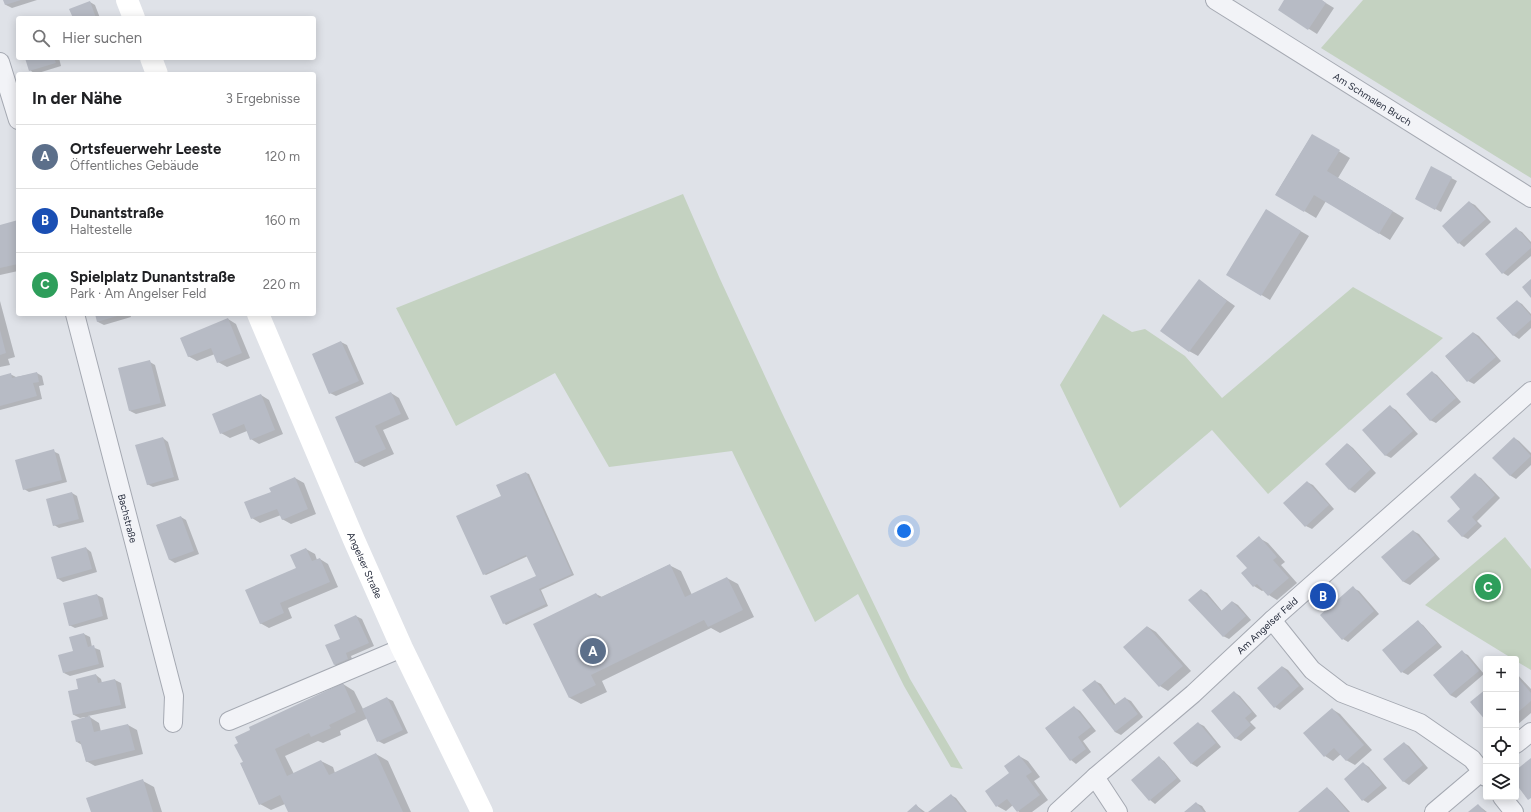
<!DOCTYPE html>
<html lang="de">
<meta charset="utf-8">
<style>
:root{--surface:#fff;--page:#f6f6f6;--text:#202124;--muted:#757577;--line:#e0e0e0;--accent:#ea580c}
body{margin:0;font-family:Figtree,sans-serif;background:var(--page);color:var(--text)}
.controls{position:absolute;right:12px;bottom:12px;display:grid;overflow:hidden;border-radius:4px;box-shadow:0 2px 10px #0003}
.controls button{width:36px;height:36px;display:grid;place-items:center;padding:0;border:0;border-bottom:1px solid var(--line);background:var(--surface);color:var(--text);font:20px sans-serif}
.you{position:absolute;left:904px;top:531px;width:14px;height:14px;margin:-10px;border:3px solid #fff;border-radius:50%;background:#1a73e8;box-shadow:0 0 0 6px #1a73e833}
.badge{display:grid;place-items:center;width:26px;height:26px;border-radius:50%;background:var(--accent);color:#fff;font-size:13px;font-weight:700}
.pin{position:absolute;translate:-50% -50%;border:2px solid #fff;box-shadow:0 1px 4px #0006}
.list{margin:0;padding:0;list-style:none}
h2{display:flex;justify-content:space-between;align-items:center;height:52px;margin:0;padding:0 16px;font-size:17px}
h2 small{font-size:13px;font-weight:400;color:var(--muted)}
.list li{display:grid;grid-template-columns:26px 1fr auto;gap:12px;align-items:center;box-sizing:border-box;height:64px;padding:0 16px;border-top:1px solid var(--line)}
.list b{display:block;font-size:15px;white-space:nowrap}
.list p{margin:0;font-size:13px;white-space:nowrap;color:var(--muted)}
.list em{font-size:13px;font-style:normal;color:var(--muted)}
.icon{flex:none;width:22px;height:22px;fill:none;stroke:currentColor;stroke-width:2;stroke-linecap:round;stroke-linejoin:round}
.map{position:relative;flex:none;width:1531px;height:812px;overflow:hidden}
.search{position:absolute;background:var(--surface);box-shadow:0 2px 10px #0003;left:16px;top:16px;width:300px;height:44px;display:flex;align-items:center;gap:10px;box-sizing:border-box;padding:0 14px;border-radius:4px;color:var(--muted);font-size:15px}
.panel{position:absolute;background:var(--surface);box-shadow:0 2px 10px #0003;left:16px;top:72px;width:300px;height:244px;border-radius:4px}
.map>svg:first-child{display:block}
.green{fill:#c4d2c1}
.shadow{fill:#0003}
.building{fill:#b7bbc5}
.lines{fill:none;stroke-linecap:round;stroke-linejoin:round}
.street-casing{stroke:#a5a9b2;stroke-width:20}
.street{stroke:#f2f3f7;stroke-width:18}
.secondary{stroke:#fff;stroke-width:22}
.labels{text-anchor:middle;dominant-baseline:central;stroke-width:3;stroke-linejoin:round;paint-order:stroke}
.street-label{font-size:10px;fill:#292f3f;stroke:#eff1f6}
</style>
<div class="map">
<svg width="1531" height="812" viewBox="0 0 1531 812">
<rect width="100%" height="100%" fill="#dfe2e8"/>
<!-- green -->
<path class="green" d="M1363 0H1531V178L1321 48Z
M683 194 720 279 782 413 910 679 963 769 951 767 904 686 858 594 815 622 732 451 609 467 555 373 456 426 396 308Z
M1353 287 1443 338 1268 494 1212 430 1120 508 1060 385 1103 314 1132 332 1145 329 1185 356 1222 398Z
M1505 537 1531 569V670L1516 661V659H1513L1425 605Z"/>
<!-- shadow -->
<path class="shadow" d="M4 0H37L12 8 6 5Z
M1285 0H1321L1334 8 1317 34 1279 10Z
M90 2 95 5 100 18H74Z
M26 58H59L61 66 35 74 30 70Z
M1312 135 1350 158 1338 178 1404 218 1390 240 1326 201 1316 218 1276 194Z
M1432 168 1457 181 1441 212 1416 198Z
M1469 202 1475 205 1491 222 1464 247 1459 243 1443 226Z
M1266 211 1309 236 1270 300 1228 275Z
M18 221V271L0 275V226Z
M1516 229 1522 232 1531 242V256L1508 276 1503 273Z
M1200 281 1235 306 1198 356 1189 351Z
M0 301 15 357 8 359 10 365 0 367Z
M1517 301 1522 304 1531 314V328L1519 339 1513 335Z
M96 314H130L131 317 104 325 98 322Z
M228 319 236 324 250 358 227 367 218 362 215 354 197 361 188 356Z
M1474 333 1479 336 1501 361 1474 384 1468 381 1446 357Z
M341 342 347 345 364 384 336 396 330 393 313 354Z
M150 362 155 365 166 406 136 414 130 411Z
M1432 372 1437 375 1461 402 1436 423 1430 420Z
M37 373 42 376 44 385 39 386 42 399 0 410V377L10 374 16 377Z
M391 393 399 398 409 419 383 430 394 454 364 467 355 462Z
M261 395 269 400 283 434 259 444 251 439 247 431 230 438 221 433Z
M1391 407 1396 410 1418 434 1391 458 1385 455Z
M163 438 168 442 179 480 153 487 147 484Z
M1514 438 1519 441 1531 453V465L1516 479 1511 476 1494 458Z
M1348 444 1353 448 1376 473 1355 493 1349 489Z
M53 451 59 454 67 482 29 492 24 489Z
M526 473 529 474 574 575 541 590 548 606 506 625 504 623 537 576 528 556 486 575 484 574 503 496Z
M1475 475 1481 478 1500 498 1477 521 1482 526 1468 539 1462 536V509Z
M295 478 304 483 316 514 291 524 282 519 281 515 260 523 252 518 272 492Z
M1307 482 1313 485 1334 509 1312 529 1306 526 1285 503Z
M72 493 77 496 84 522 59 528 54 525Z
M181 517 186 520 199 554 175 563 170 560 157 525Z
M1413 531 1419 534 1440 559 1410 585 1404 582 1383 557Z
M1259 538 1268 543 1285 562 1281 565 1297 583 1277 600 1269 595 1264 590 1262 591 1254 586 1248 569Z
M86 548 91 552 97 572 63 582 57 578Z
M306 549 315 554 317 560 320 559 328 564 338 587 288 608 292 618 269 628 260 623 297 569Z
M669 565 681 571 692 595 727 578 738 584 754 617 720 633 711 628 602 681 607 692 581 704 570 698 535 624 596 594 602 597Z
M1353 588 1359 591 1379 614 1348 642 1343 639Z
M1201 590 1207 593 1222 611 1233 602 1238 605 1251 620 1229 639 1223 636Z
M97 595 103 598 108 619 75 628 69 625Z
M356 616 362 619 374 646 351 656 353 662 340 668 335 665 341 639Z
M1418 622 1423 625 1442 647 1408 675 1402 672Z
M1148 627 1156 632 1191 671 1168 691 1160 686 1125 647Z
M84 634 90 637 92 647 100 650 104 667 70 676 64 673Z
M1462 652 1468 655 1484 674 1456 698 1450 695Z
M1283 667 1288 670 1304 689 1280 710 1275 707Z
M1516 673 1531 689V713L1516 726Z
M96 675 101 679 102 683 115 680 121 683 126 708 88 716 99 723 101 732 128 725 137 730 143 754 95 766 86 761 82 745 77 742 85 717 80 718 74 715 69 692 79 689Z
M1095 681 1101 684 1116 705 1125 698 1131 701 1143 717 1121 735 1115 732Z
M343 684 354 691 363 709 387 698 393 701 408 733 384 744 378 741 368 718 340 731 341 735 323 743 318 741 285 756 294 774 321 761 333 767 335 773 376 754 388 761 411 812H289L285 804 271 810 260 804 241 764Z
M1234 692 1240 696 1257 716 1250 722 1256 728 1241 741 1235 738Z
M1074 707 1080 711 1096 731 1083 741 1091 752 1076 764 1071 760 1046 729Z
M1332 709 1340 714 1372 750 1355 765 1346 760 1341 754 1333 761 1325 756Z
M1198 723 1204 726 1221 747 1197 767 1192 764 1175 743Z
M1404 743 1409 746 1428 768 1409 785 1403 781Z
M1019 756 1028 761 1040 777 1034 781 1048 800 1032 812H1019L1013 805 1006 811 997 806Z
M1159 758 1164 761 1181 781 1155 804 1150 800Z
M1363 763 1369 767 1387 788 1368 803 1363 800Z
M143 781 154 787 162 812H92Z
M1327 788 1332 792 1350 812H1299Z
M951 795 956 798 967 812H930Z
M1196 803 1202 806 1206 812H1186Z
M1478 805 1487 812H1470Z
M917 806 925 812H908Z"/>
<!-- building -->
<path class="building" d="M3 0H21L5 5Z
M1284 0H1322L1326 3 1308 30 1278 10Z
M90 1 96 18H73L69 9Z
M25 58H54L56 63 29 71Z
M1312 134 1340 150 1327 171 1393 211 1379 234 1314 195 1304 212 1275 195Z
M1431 166 1452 177 1435 210 1415 199Z
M1469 201 1486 219 1458 244 1442 226Z
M1266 209 1301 231 1261 296 1226 275Z
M18 220V264L0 268V225Z
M1516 227 1531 244V248L1502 274 1485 254Z
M1199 279 1227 301 1189 352 1160 331Z
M1531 279V298L1522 287Z
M1517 300 1531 316V320L1513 336 1496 318Z
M95 314H124L97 322Z
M228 318 242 353 217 363 211 348 188 357 180 338Z
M0 330 6 353 0 355Z
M1473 332 1496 357 1467 382 1445 356Z
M341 341 359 381 329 394 312 354Z
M150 360 161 403 129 411 118 368Z
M1432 371 1456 398 1430 421 1406 394Z
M37 372 39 382 33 383 37 396 0 406V376L11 373 12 378Z
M391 392 401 414 375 426 386 449 355 463 335 417Z
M261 394 275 430 250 440 244 424 220 434 212 414Z
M1390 405 1413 431 1385 456 1362 430Z
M163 437 174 477 147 485 135 445Z
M1514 437 1531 456 1510 476 1492 458Z
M1347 443 1371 469 1349 490 1325 464Z
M54 449 62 480 23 490 15 460Z
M526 472 572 574 539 589 546 604 503 624 490 596 536 576 526 555 483 575 456 516 501 496 496 485Z
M1475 473 1495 495 1472 517 1477 523 1462 537 1447 521 1460 509 1450 497Z
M295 477 308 509 282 520 277 509 251 519 244 502 271 492 269 488Z
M1307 481 1329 505 1305 527 1283 503Z
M72 492 79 519 53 526 46 499Z
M181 516 194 551 169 560 156 525Z
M1413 530 1435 555 1403 582 1381 557Z
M1259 536 1277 557 1273 560 1289 578 1268 596 1257 584 1253 587 1241 573 1247 568 1236 556Z
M86 547 92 569 57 579 51 557Z
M306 548 312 561 320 558 330 582 280 603 284 613 260 624 245 590 296 568 290 555Z
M670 564 685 597 727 577 743 610 708 627 704 620 591 675 596 685 569 698 533 624 596 593 599 598Z
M1353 586 1374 611 1342 640 1320 615Z
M1201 589 1221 611 1232 601 1246 616 1223 637 1188 600Z
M97 594 103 616 69 626 63 603Z
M356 615 369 643 346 653 348 659 334 665 325 645 340 639 334 625Z
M1418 620 1437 643 1401 673 1382 650Z
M1147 626 1183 666 1159 687 1123 647Z
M84 633 88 647 94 645 99 664 63 673 58 655 73 651 69 637Z
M1462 650 1479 671 1450 695 1433 675Z
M1282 666 1299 686 1274 708 1257 688Z
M96 674 98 683 115 679 121 705 73 715 68 691 78 689 76 679Z
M1516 675 1531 693V701L1516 714Z
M1095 680 1114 705 1125 697 1138 714 1115 732 1082 690Z
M343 683 356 712 329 725 331 728 311 737 309 733 275 749 287 776 321 760 329 775 376 753 403 812H288L280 795 259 805 240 763 243 762 234 745 238 743 235 737 250 730 249 727Z
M1486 689V721L1470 702Z
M1234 691 1252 712 1245 718 1251 725 1235 739 1211 711Z
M387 697 403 730 377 742 362 709Z
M1074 706 1091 727 1078 737 1086 749 1070 761 1045 728Z
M1332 708 1364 745 1346 761 1334 748 1324 757 1303 733Z
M90 716 94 732 128 724 135 750 86 762 80 741 76 742 71 721Z
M1198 722 1216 743 1191 764 1173 743Z
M1404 742 1423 765 1403 782 1383 759Z
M1019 755 1032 772 1026 776 1040 795 1017 812 1007 799 996 807 985 791 1009 773 1004 766Z
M1159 756 1177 778 1149 801 1131 780Z
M1531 758V798L1528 800 1516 784V770Z
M1363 762 1382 784 1362 801 1344 779Z
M143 779 153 812H91L86 798Z
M1327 787 1348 812H1298Z
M951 794 965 812H928Z
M1196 802 1204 812H1184Z
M916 804 922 812H907Z
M1478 804 1485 812H1468Z"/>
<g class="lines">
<defs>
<g id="street">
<path id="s1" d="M1215 0 1531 198"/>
<path d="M0 62 18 120"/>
<path id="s2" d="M75 314 174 696 173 723"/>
<path d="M1272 620 1312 670 1342 693 1420 723 1472 759 1486 777"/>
<path d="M229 721 402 648"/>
<path d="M1516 744 1531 732"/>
<path d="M1095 777 1118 812"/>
<path d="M1502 797 1514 812"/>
<path id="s3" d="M1057 812 1095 777 1193 694 1272 620 1531 391"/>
<path d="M1434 812 1486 768"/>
</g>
</defs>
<!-- street casing -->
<use href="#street" class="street-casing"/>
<!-- street -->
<use href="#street" class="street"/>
<!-- secondary -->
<g class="secondary">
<path d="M127 0 134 18"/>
<path d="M151 58 157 74"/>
<path id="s4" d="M258 314 354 540 402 648 482 812"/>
</g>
</g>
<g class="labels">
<!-- street labels -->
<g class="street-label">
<text stroke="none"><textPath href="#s1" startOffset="186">Am Schmalen Bruch</textPath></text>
<text stroke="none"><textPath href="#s2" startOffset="211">Bachstraße</textPath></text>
<text stroke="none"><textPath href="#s4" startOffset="273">Angelser Straße</textPath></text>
<text stroke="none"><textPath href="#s3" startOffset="281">Am Angelser Feld</textPath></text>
</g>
</g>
</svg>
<div class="controls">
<button>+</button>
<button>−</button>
<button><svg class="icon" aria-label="locate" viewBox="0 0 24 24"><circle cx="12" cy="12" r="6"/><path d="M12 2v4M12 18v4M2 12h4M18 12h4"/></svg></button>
<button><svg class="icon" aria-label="layers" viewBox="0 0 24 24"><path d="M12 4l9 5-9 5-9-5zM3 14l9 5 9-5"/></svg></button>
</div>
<div class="you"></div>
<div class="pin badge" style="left:593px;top:651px;background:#5c6f8a">A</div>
<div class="pin badge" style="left:1323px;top:596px;background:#1a4fb4">B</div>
<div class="pin badge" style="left:1488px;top:587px;background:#2e9e5b">C</div>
<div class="search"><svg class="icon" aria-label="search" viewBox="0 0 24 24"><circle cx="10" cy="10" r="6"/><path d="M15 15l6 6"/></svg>Hier suchen</div>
<section class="panel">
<h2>In der Nähe<small>3 Ergebnisse</small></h2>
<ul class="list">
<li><span class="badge" style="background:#5c6f8a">A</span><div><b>Ortsfeuerwehr Leeste</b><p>Öffentliches Gebäude</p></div><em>120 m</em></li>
<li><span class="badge" style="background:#1a4fb4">B</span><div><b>Dunantstraße</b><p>Haltestelle</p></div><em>160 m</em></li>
<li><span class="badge" style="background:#2e9e5b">C</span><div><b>Spielplatz Dunantstraße</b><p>Park · Am Angelser Feld</p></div><em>220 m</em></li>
</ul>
</section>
</div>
